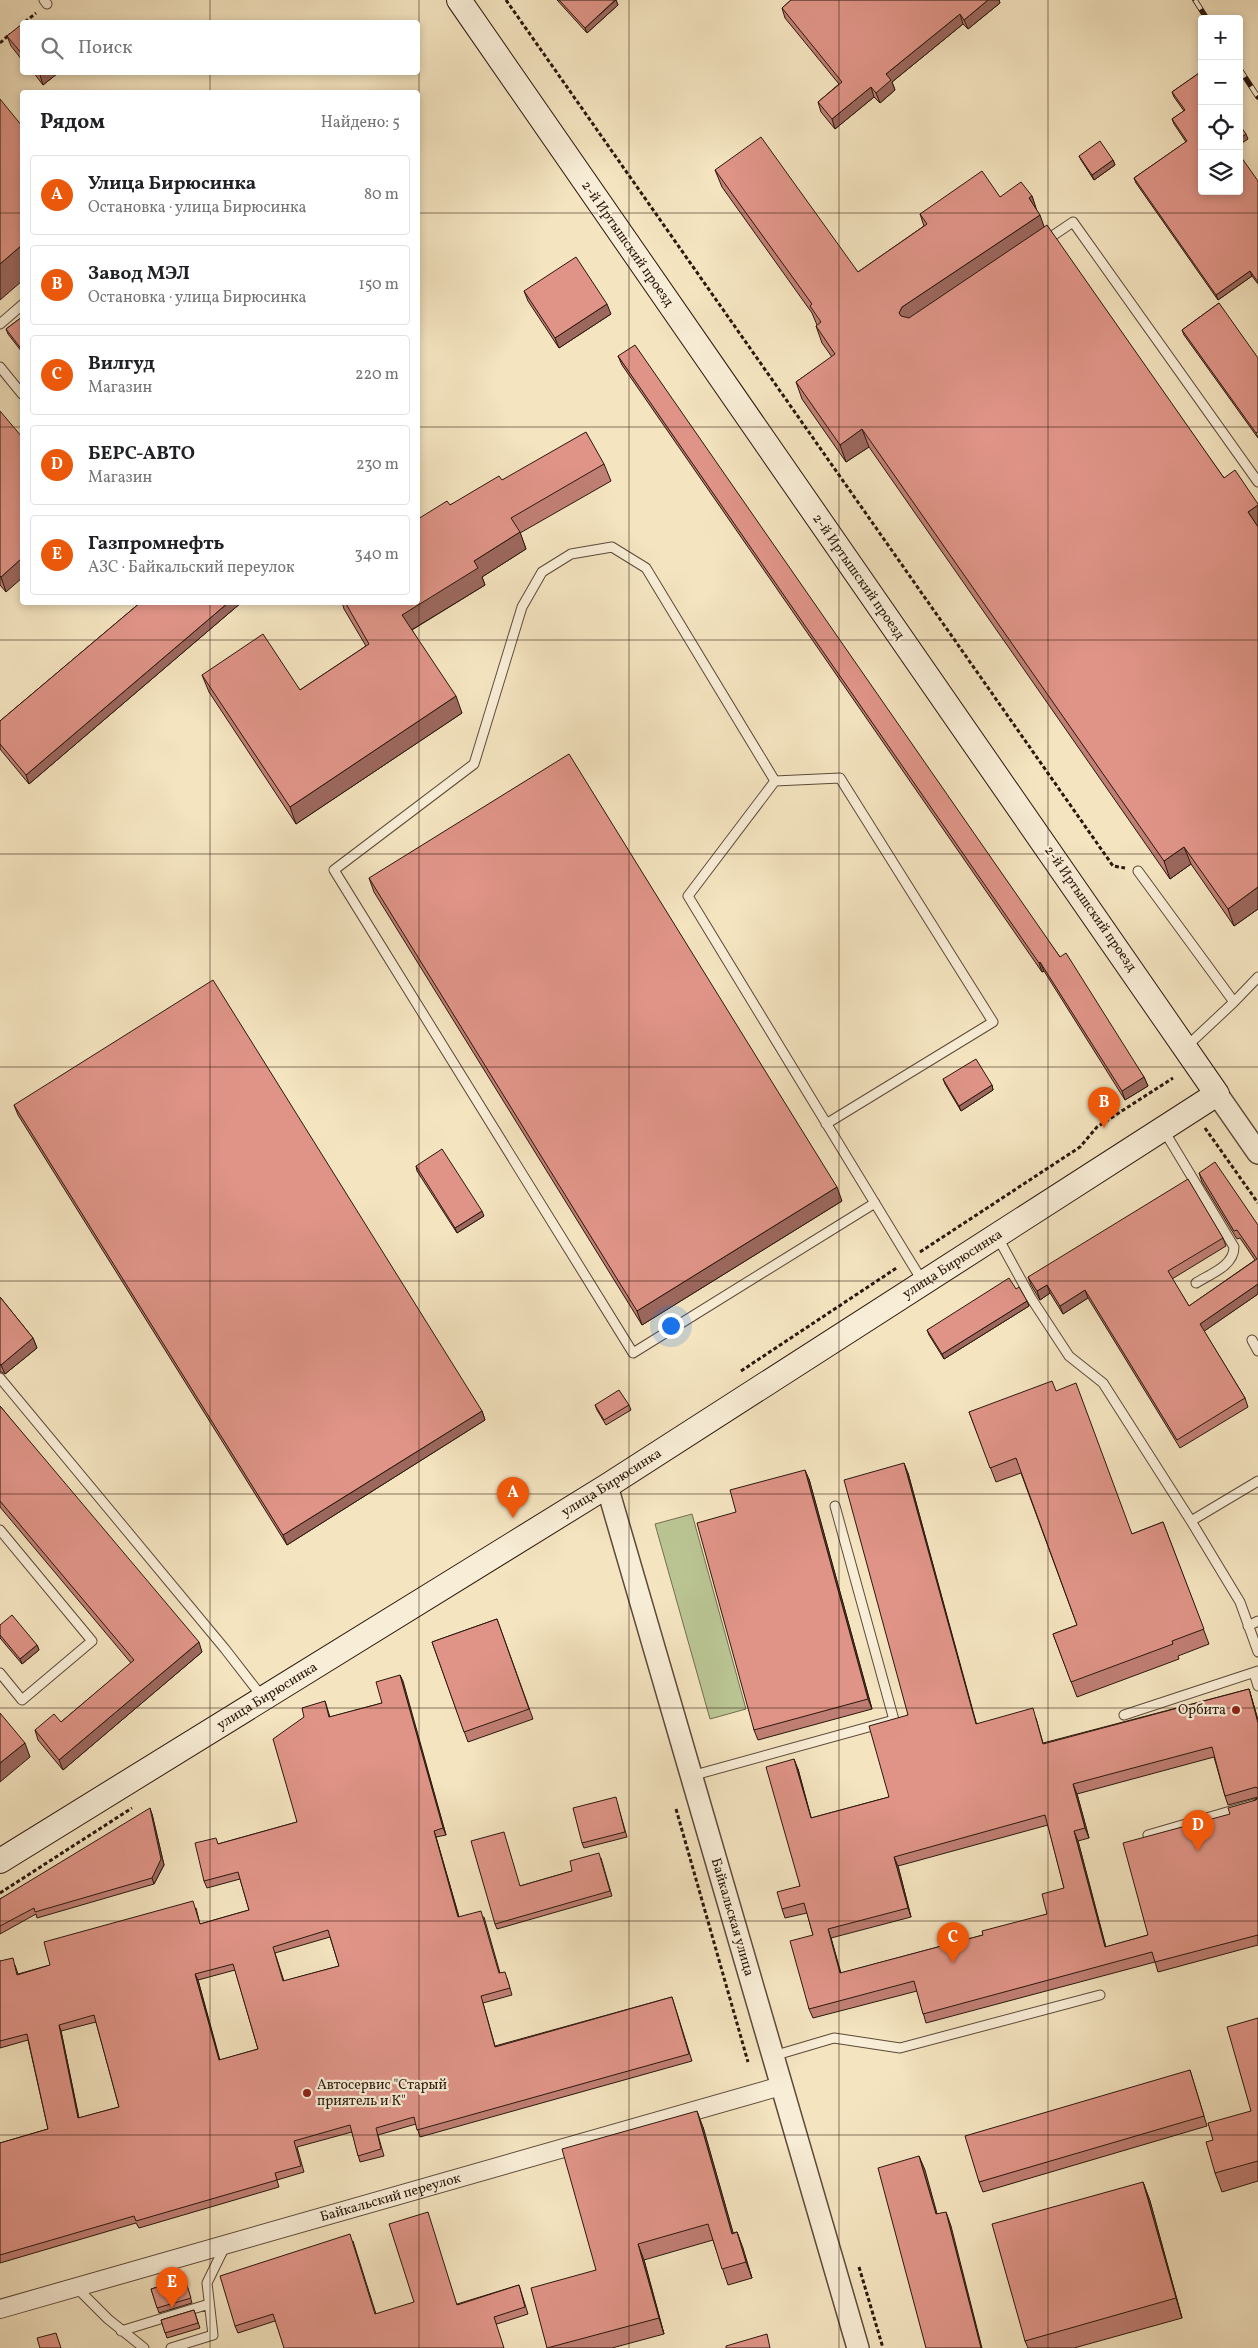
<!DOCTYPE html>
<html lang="ru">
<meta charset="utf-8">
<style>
:root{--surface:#fff;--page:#f6f6f6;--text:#202124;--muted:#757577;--line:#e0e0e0;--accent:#ea580c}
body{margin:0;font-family:Vollkorn,serif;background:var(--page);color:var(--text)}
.controls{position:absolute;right:15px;top:15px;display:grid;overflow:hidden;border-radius:5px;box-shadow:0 2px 8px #0003}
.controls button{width:45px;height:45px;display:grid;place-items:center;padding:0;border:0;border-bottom:1px solid var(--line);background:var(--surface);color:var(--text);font:25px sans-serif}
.you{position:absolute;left:670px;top:1325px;width:18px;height:18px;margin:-12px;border:4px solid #fff;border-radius:50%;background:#1a73e8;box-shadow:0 0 0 8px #1a73e833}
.badge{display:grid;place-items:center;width:32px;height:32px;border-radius:50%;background:var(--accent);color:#fff;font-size:16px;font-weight:700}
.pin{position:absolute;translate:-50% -41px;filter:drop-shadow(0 1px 2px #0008)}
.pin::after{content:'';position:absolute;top:26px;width:18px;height:15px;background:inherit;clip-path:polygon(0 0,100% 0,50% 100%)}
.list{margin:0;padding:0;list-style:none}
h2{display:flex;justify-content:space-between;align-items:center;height:65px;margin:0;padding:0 20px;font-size:21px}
h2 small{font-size:16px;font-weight:400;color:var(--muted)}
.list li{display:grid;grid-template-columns:32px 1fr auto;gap:15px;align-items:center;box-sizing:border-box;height:80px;margin:0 10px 10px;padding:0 10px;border:1px solid var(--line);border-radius:5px}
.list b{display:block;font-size:19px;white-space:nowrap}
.list p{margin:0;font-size:16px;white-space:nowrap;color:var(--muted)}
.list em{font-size:16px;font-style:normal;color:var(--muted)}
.icon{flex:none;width:28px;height:28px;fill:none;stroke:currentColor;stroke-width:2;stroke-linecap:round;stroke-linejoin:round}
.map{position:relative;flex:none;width:1258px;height:2348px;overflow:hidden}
.search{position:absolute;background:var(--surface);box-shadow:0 2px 8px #0003;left:20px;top:20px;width:400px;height:55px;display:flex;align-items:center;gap:12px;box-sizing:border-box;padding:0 18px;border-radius:5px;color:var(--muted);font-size:19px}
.panel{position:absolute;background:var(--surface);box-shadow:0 2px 8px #0003;left:20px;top:90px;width:400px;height:515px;border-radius:5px}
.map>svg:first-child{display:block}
.green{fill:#bac493;stroke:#726e50}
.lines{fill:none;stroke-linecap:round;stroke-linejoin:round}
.service-casing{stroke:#5d4a39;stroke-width:11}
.minor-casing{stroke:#5d4a39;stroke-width:20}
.tertiary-casing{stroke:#5d4a39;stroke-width:24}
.secondary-casing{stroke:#2b170c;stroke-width:26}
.path{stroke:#2b170c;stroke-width:3;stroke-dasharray:4 2.5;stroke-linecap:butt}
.service{stroke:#f8edd6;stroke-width:9}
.minor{stroke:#f8edd6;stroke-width:18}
.tertiary{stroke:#f8edd6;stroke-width:21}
.secondary{stroke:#f8edd6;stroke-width:24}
.rail-casing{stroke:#2b170c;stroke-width:5.5}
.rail{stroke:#f8edd6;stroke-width:4;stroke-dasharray:11;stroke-linecap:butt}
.wall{fill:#c07f74;stroke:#2b170c;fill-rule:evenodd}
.shaded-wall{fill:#9c685e;stroke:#2b170c}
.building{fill:#df9487;stroke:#2b170c;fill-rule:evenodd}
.grid{fill:none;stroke:#2b170c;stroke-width:1;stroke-opacity:0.55}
.poi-dot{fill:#8f2418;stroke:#f8edd6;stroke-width:2}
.labels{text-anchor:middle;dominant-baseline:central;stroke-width:4.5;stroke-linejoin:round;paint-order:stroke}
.street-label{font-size:14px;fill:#2b170c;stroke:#f8edd6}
.poi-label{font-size:14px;fill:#2b170c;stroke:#f8edd6;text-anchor:end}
</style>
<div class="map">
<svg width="1258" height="2348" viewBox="0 0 1258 2348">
<rect width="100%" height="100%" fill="#f4e4c0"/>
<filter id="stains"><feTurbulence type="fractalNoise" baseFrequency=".004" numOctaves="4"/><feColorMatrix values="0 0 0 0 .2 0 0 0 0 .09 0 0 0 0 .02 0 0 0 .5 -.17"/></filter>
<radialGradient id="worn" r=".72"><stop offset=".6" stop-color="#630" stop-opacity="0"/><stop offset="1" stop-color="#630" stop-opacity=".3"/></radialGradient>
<!-- green -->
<path class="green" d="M692 1514 746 1709 710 1719 655 1524Z"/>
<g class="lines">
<defs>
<path id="service" d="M44 0 47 4
M1045 241 1073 222 1258 482
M0 324 22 305
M0 367 22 394
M775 781 840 778 993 1022 826 1124
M1138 871 1234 1002 1186 1047
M1234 1002 1258 977
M1163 1129 1234 1247C1234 1266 1210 1274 1196 1283
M875 1203 633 1353 334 870 474 764 522 607 542 572 571 554 612 547 646 568 775 781 688 896 904 1251 923 1282
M997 1236 1031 1298 1069 1356 1103 1383 1191 1521 1240 1602 1258 1652
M1252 1340 1258 1351
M0 1378 225 1649 263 1698
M1191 1521 1258 1481
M0 1530 92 1641 22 1700 0 1673
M1248 1626 1258 1621
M1254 1673 1258 1686
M1124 1715 1258 1671
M691 1776 894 1720 835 1506
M1148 1835 1258 1803
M773 2056 834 2038 900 2048 1100 1995
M76 2287 108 2319 144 2348
M121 2331 209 2304
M171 2348 213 2335 207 2283 226 2244"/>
<g id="minor">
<path id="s1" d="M0 2309 781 2086"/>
</g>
<g id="tertiary">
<path d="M1217 1094 1258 1153"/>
<path id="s2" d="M607 1486 858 2348"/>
</g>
<g id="secondary">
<path id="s3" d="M0 1861 607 1486 1217 1094 459 0"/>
</g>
</defs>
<!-- service casing -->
<use href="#service" class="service-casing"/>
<!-- minor casing -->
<use href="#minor" class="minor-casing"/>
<!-- tertiary casing -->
<use href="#tertiary" class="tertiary-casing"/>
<!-- secondary casing -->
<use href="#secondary" class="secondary-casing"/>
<!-- path -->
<path class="path" d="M506 0 1113 866 1125 868
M25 22 36 13
M0 43 10 34
M1205 1128 1258 1203
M920 1252 1080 1147 1097 1127 1173 1078
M741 1371 898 1267
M676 1809 748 2062
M0 1893 132 1808
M859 2267 883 2348"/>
<!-- service -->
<use href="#service" class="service"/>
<!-- minor -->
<use href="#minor" class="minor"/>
<!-- tertiary -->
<use href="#tertiary" class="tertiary"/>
<!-- secondary -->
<use href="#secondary" class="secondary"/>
<defs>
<path id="rail" d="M1195 0 1207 19
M1239 68 1258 97"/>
</defs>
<!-- rail casing -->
<use href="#rail" class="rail-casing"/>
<!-- rail -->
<use href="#rail" class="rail"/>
</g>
<!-- wall -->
<path class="wall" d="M557 0H616L618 5 587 33Z
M791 0H999L1000 3 968 29 963 24 892 82 895 90 880 103 874 97 835 129 821 112 818 102 839 84 785 18 782 8Z
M22 25V60L11 46 7 36Z
M1202 71V191L1258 181V284L1252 276 1218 300 1136 183 1134 178 1186 142 1174 124 1172 119 1184 111 1174 97 1172 92Z
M33 72H57L58 73 43 85Z
M1079 156 1113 160 1115 165 1094 180 1081 160Z
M715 170 858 272 924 226 920 214 1000 197 1032 196 1036 209 1044 227 1224 478 1258 504V909L1234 926 1191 864 1170 879 869 447 846 462 802 399 796 382 832 357 822 343 816 326 817 325 812 313 722 187Z
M524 291 611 314 559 348 528 301Z
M1219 303 1258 438 1184 335 1182 330Z
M22 317V352L8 334 6 329Z
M618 356 1060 957 1144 1077 1148 1086 1125 1100 1044 971 1042 972 622 365Z
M0 411 6 592 0 585Z
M604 464 611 481 520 533 526 549 482 577 485 585 412 630 462 713 296 824 209 692 202 675 300 690 366 646 344 609 342 602H418L450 505 502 480Z
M141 602H242L29 784 0 749V721Z
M369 878 842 1201 642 1325 374 892Z
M943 1079 992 1085 993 1090 961 1111 945 1084Z
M14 1105 482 1411 485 1420 287 1545 18 1115Z
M416 1166 484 1216 457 1233 417 1171Z
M1199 1173 1258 1225V1294L1204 1331 1245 1398 1248 1407 1180 1448 1088 1298 1063 1314 1050 1293 1040 1300 1031 1285 1028 1277 1223 1238 1226 1246 1172 1279 1189 1306 1255 1260 1240 1238 1237 1239 1202 1182Z
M1016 1289 1027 1301 1029 1306 944 1359 929 1335 927 1330Z
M0 1297 33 1338 37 1348 5 1374 2 1372H0Z
M1056 1391 1132 1534 1163 1522 1209 1644 1178 1656 1179 1659 1077 1697 1053 1634 1077 1625 1021 1473 996 1482 969 1412Z
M595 1405H629L631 1410 606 1425 597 1410Z
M0 1406 202 1652 63 1770 38 1740 35 1730 61 1722 131 1663 0 1507Z
M908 1473 976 1724 1036 1718 1043 1743 1249 1689 1258 1720V1797L1228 1805 1225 1796 1214 1757 1077 1794 1089 1838 1078 1841 1106 1947 1148 1935 1230 1814 1258 1798V1945L1158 1972 1155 1962 926 2023 917 1991 813 2018 809 2009 813 1935 807 1913 785 1918 782 1909 800 1886 798 1769 811 1818 889 1797 908 1715ZM1048 1825 1064 1888 1047 1914 983 1935 841 1973 831 1938 911 1917 898 1866Z
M809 1479 872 1709 758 1740 754 1730 736 1512Z
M497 1619 533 1719 468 1742 432 1642Z
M0 1625 37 1645 39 1650 22 1664 0 1638Z
M400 1675 446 1835 436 1837 459 1917H484L500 1973 507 1978 512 1995 483 2003 495 2046 672 1997 692 2061 420 2137 416 2124 378 2135 384 2156 360 2162 352 2132 297 2147 304 2172 277 2180 279 2187 139 2228 136 2223 0 2263V2143L48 2129 28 2040 0 2048V1961L15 1965 18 1974 50 1965 196 1908 200 1924 249 1910 240 1879 207 1888 204 1881 218 1844 297 1822 304 1717 325 1701 330 1717 382 1703ZM330 1937 339 1966 284 1981 275 1953ZM235 1970 258 2049 220 2060 198 1980ZM96 2022 119 2107 79 2118 61 2031Z
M617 1802 627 1837 584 1848 582 1843Z
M152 1814 164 1865 154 1884 37 1918 36 1914 0 1934V1899Z
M601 1858 612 1896 497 1929 495 1924 520 1886 572 1871Z
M1258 2018V2181L1222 2192 1215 2173 1213 2140 1251 2111Z
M1190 2070 1207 2126 983 2192 979 2182Z
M703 2127 733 2233 737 2232 752 2278 728 2285 713 2240 644 2260 664 2334 612 2348H547L596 2270Z
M1143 2182 1150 2201 1182 2318 1074 2348H1028L1025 2341Z
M353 2241 376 2314 457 2304 519 2285 528 2314 497 2324 275 2321 238 2333 235 2326Z
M185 2279 192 2303 159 2313 151 2289Z
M194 2310 200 2328 167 2338 161 2320Z"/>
<!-- shaded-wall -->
<path class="shaded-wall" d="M616 0 618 5 587 33 585 28Z
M988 0H999L1000 3 968 29 964 20Z
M960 14 963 24 892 82 895 90 880 103 876 93 886 74Z
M42 72H57L58 73 43 85 40 75Z
M871 87 874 97 835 129 832 119Z
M1246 134 1248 139 1239 145V139Z
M1113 160 1115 165 1094 180 1092 175Z
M1032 196 1038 214 1029 198Z
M1040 215 1046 232 906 330 899 313 902 307Z
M22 245V281L0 300V264Z
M1250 271 1252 276 1218 300 1216 295Z
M607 304 611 314 559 348 555 338Z
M862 429 869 447 846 462 840 445Z
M1258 505V527L1248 512Z
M520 532 526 549 482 577 485 585 408 632 402 615 474 561Z
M22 558V578L6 592 1 577Z
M229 602H242L29 784 26 775Z
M456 696 462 713 296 824 290 807Z
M1184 847 1191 864 1170 879 1164 861Z
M1258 887V909L1234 926 1228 909Z
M1040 962 1044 971 1042 972 1039 963Z
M1144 1077 1148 1086 1125 1100 1122 1091Z
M992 1085 993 1090 961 1111 959 1106Z
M837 1187 842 1201 642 1325 637 1311Z
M482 1211 484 1216 457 1233 455 1228Z
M1258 1284V1294L1203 1332 1200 1324Z
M1047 1285 1050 1293 1040 1300 1037 1291Z
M1085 1290 1088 1298 1063 1314 1060 1306Z
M1027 1301 1029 1306 944 1359 942 1354Z
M33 1338 37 1348 5 1374 1 1365Z
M482 1411 485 1420 287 1545 283 1535Z
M904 1463 908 1473 979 1733 976 1724Z
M805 1470 809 1479 872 1709 868 1699Z
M199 1642 202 1652 63 1770 59 1760Z
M37 1645 39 1650 22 1664 20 1659Z
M400 1675 403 1681 446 1835 443 1828Z
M1249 1689 1258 1720V1723Z
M25 1743 30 1757 0 1782V1763Z
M794 1759 798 1769 814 1828 811 1818Z
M1073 1784 1077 1794 1089 1838 1085 1828Z
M150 1808 152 1814 164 1865 154 1884 152 1878Z
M434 1831 436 1837 461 1924 458 1917Z
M1074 1831 1078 1841 1108 1956 1105 1947Z
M894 1857 898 1866 911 1917 908 1908Z
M828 1929 831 1938 843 1983 840 1973Z
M195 1974 198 1980 221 2066 219 2060Z
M59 2025 61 2031 80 2124 78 2118Z
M697 2111 703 2127 738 2250 732 2234Z
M919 2156 925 2170 941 2228 936 2214Z
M1143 2182 1150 2201 1182 2318 1176 2298Z
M946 2212 951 2226 982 2348H981Z
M737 2232 743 2248 752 2278 746 2262Z
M638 2244 644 2260 664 2334 659 2318Z"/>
<!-- building -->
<path class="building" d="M559 0H615L585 28Z
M791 0H988L964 20 960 14 886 74 891 80 876 93 871 87 832 119 818 102 842 82 782 8Z
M22 24V54L7 36Z
M1202 71V191H1239V154L1258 181V282L1250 271 1216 295 1134 178 1187 141 1172 119 1185 110 1172 92Z
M0 99 22 126V245L0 264Z
M1239 124 1246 134 1239 139Z
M761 137 858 272 927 224 920 214 982 171 1000 197 1021 182 1032 196 1029 198 1040 215 902 307 899 313 901 316 909 318 1047 225 1224 478 1235 470 1258 504V505L1248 512 1258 527V887L1228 909 1184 847 1164 861 862 429 840 445 796 382 835 354 816 326 821 322 810 306 812 304 715 170Z
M1100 141 1113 160 1092 175 1079 156Z
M576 257 607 304 555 338 524 291Z
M1219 303 1258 358V432L1256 433 1182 330Z
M22 317V350L6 329Z
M635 345 1060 957 1066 953 1144 1077 1122 1091 1040 962 1039 963 618 356Z
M0 411 22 437V558L1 577 0 576Z
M586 432 604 464 511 518 520 532 474 561 478 568 402 615 456 696 290 807 202 675 263 634 300 690 369 644 345 602H418V519L447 501 450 505 499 476 502 480Z
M141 602H229L26 775 0 744V721Z
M569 754 837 1187 637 1311 369 878Z
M213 980 482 1411 283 1535 14 1105Z
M976 1059 992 1085 959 1106 943 1079Z
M442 1149 482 1211 455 1228 416 1166Z
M1215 1162 1258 1225V1284L1200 1324 1245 1398 1177 1440 1085 1290 1060 1306 1047 1285 1037 1291 1028 1277 1188 1179 1223 1238 1168 1271 1189 1306 1257 1259 1237 1230 1234 1231 1199 1173Z
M1009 1278 1016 1289 1019 1287 1027 1301 942 1354 927 1330Z
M0 1297 33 1338 1 1365 0 1364Z
M1052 1381 1056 1391 1076 1383 1132 1534 1163 1522 1204 1629 1172 1641 1173 1644 1071 1682 1053 1634 1077 1625 1016 1458 990 1468 969 1412Z
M619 1390 629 1405 604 1420 595 1405Z
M0 1406 199 1642 59 1760 35 1730 54 1714 61 1722 134 1660 0 1501Z
M904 1463 976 1724 1033 1708 1043 1744 1249 1689 1258 1723V1789L1256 1787 1225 1796 1212 1747 1073 1784 1085 1828 1074 1831 1105 1947 1148 1935 1123 1843 1230 1814 1228 1808 1256 1800 1258 1798V1935L1155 1962 1152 1952 923 2014 914 1981 809 2009 790 1941 813 1935 804 1903 782 1909 777 1892 800 1886 766 1767 794 1759 811 1818 889 1797 869 1726 908 1715 844 1480ZM1045 1815 1064 1888 1042 1894 1047 1914 982 1931 983 1935 840 1973 828 1929 908 1908 894 1857Z
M805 1470 868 1699 754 1730 697 1523 736 1512 730 1490Z
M12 1615 37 1645 20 1659 0 1635V1625Z
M497 1619 529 1709 464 1732 432 1642Z
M400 1675 443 1828 434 1831 458 1917 481 1911 499 1973 505 1972 510 1988 481 1996 495 2047 672 1997 689 2054 417 2130 414 2117 376 2128 381 2149 358 2156 350 2125 294 2141 301 2166 275 2173 277 2180 136 2221 134 2216 0 2255V2143L48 2129 27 2034 0 2041V1961L13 1958 17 1975 50 1965 44 1942 193 1901 200 1924 249 1910 238 1872 204 1881 195 1843 216 1838 218 1844 297 1822 273 1739 304 1717 302 1708 325 1701 329 1717 382 1703 376 1682ZM328 1930 339 1966 283 1981 273 1947ZM233 1964 258 2049 219 2060 195 1974ZM94 2015 119 2107 78 2118 59 2025Z
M0 1713 25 1743 0 1763Z
M616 1797 625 1832 582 1843 573 1808Z
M150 1808 161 1859 152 1878 35 1912 34 1908 0 1926V1899Z
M504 1832 520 1886 572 1871 570 1861 599 1853 610 1891 495 1924 471 1841Z
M1258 2018V2161L1215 2173 1206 2142 1213 2140 1208 2123 1251 2111 1227 2027Z
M1190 2070 1204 2116 979 2182 965 2136Z
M697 2111 732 2234 737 2232 746 2262 722 2269 708 2224 638 2244 659 2318 547 2348 531 2288 596 2270 562 2149Z
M919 2156 936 2214 946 2212 981 2348H926L878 2168Z
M1143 2182 1176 2298 1025 2341 992 2224Z
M428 2212 457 2305 519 2285 525 2307 494 2317 504 2348H284L273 2314 235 2326 220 2276 350 2234 375 2314 414 2302 389 2224Z
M185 2279 191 2298 157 2308 151 2289Z
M194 2310 198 2323 165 2333 161 2320Z
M56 2333 61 2348H40L37 2338Z
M767 2334 770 2348H726V2346Z"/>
<!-- grid -->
<path class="grid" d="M210 0V22M419 0V2348M629 0V2348M839 0V2348M1048 0V2348M210 72V92M0 213H22M418 213H1258M0 427H22M418 427H1258M210 602V2348M0 640H1258M0 854H1258M0 1067H1258M0 1281H1258M0 1494H1258M0 1708H1258M0 1921H1258M0 2135H1258"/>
<!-- markers -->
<g class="poi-dot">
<circle cx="1236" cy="1710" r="5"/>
<circle cx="307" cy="2093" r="5"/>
</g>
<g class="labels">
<!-- street labels -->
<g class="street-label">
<text transform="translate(627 244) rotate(55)">2-й Иртышский проезд</text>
<text transform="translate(858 577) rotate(55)">2-й Иртышский проезд</text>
<text transform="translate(1090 909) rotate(55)">2-й Иртышский проезд</text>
<text stroke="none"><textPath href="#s3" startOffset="1124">улица Бирюсинка</textPath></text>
<text stroke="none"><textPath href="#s3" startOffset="719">улица Бирюсинка</textPath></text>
<text stroke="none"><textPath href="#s3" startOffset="314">улица Бирюсинка</textPath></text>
<text stroke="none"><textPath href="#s2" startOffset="449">Байкальская улица</textPath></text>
<text stroke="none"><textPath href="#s1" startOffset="406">Байкальский переулок</textPath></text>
</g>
<!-- poi labels -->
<g class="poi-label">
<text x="1226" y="1710">Орбита</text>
<text x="317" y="2085" text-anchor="start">Автосервис "Старый<tspan x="317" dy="16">приятель и К"</tspan></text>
</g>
</g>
<rect width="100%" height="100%" filter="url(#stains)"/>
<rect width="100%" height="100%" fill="url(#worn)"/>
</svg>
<div class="controls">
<button>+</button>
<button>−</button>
<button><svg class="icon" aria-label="locate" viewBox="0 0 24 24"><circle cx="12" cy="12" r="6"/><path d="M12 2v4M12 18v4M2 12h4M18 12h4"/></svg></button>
<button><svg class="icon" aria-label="layers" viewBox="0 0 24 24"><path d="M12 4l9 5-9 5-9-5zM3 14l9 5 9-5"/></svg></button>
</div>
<div class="you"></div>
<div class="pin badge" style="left:513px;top:1518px">A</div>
<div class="pin badge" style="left:1104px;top:1128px">B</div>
<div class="pin badge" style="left:953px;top:1963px">C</div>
<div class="pin badge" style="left:1198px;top:1851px">D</div>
<div class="pin badge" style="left:172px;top:2308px">E</div>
<div class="search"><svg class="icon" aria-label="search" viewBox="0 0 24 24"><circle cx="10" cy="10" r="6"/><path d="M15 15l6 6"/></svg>Поиск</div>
<section class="panel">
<h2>Рядом<small>Найдено: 5</small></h2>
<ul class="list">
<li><span class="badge">A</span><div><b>Улица Бирюсинка</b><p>Остановка · улица Бирюсинка</p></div><em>80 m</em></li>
<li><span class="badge">B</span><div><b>Завод МЭЛ</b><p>Остановка · улица Бирюсинка</p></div><em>150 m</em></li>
<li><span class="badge">C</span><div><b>Вилгуд</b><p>Магазин</p></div><em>220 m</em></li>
<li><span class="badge">D</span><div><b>БЕРС-АВТО</b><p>Магазин</p></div><em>230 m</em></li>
<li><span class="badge">E</span><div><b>Газпромнефть</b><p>АЗС · Байкальский переулок</p></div><em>340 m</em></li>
</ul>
</section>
</div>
